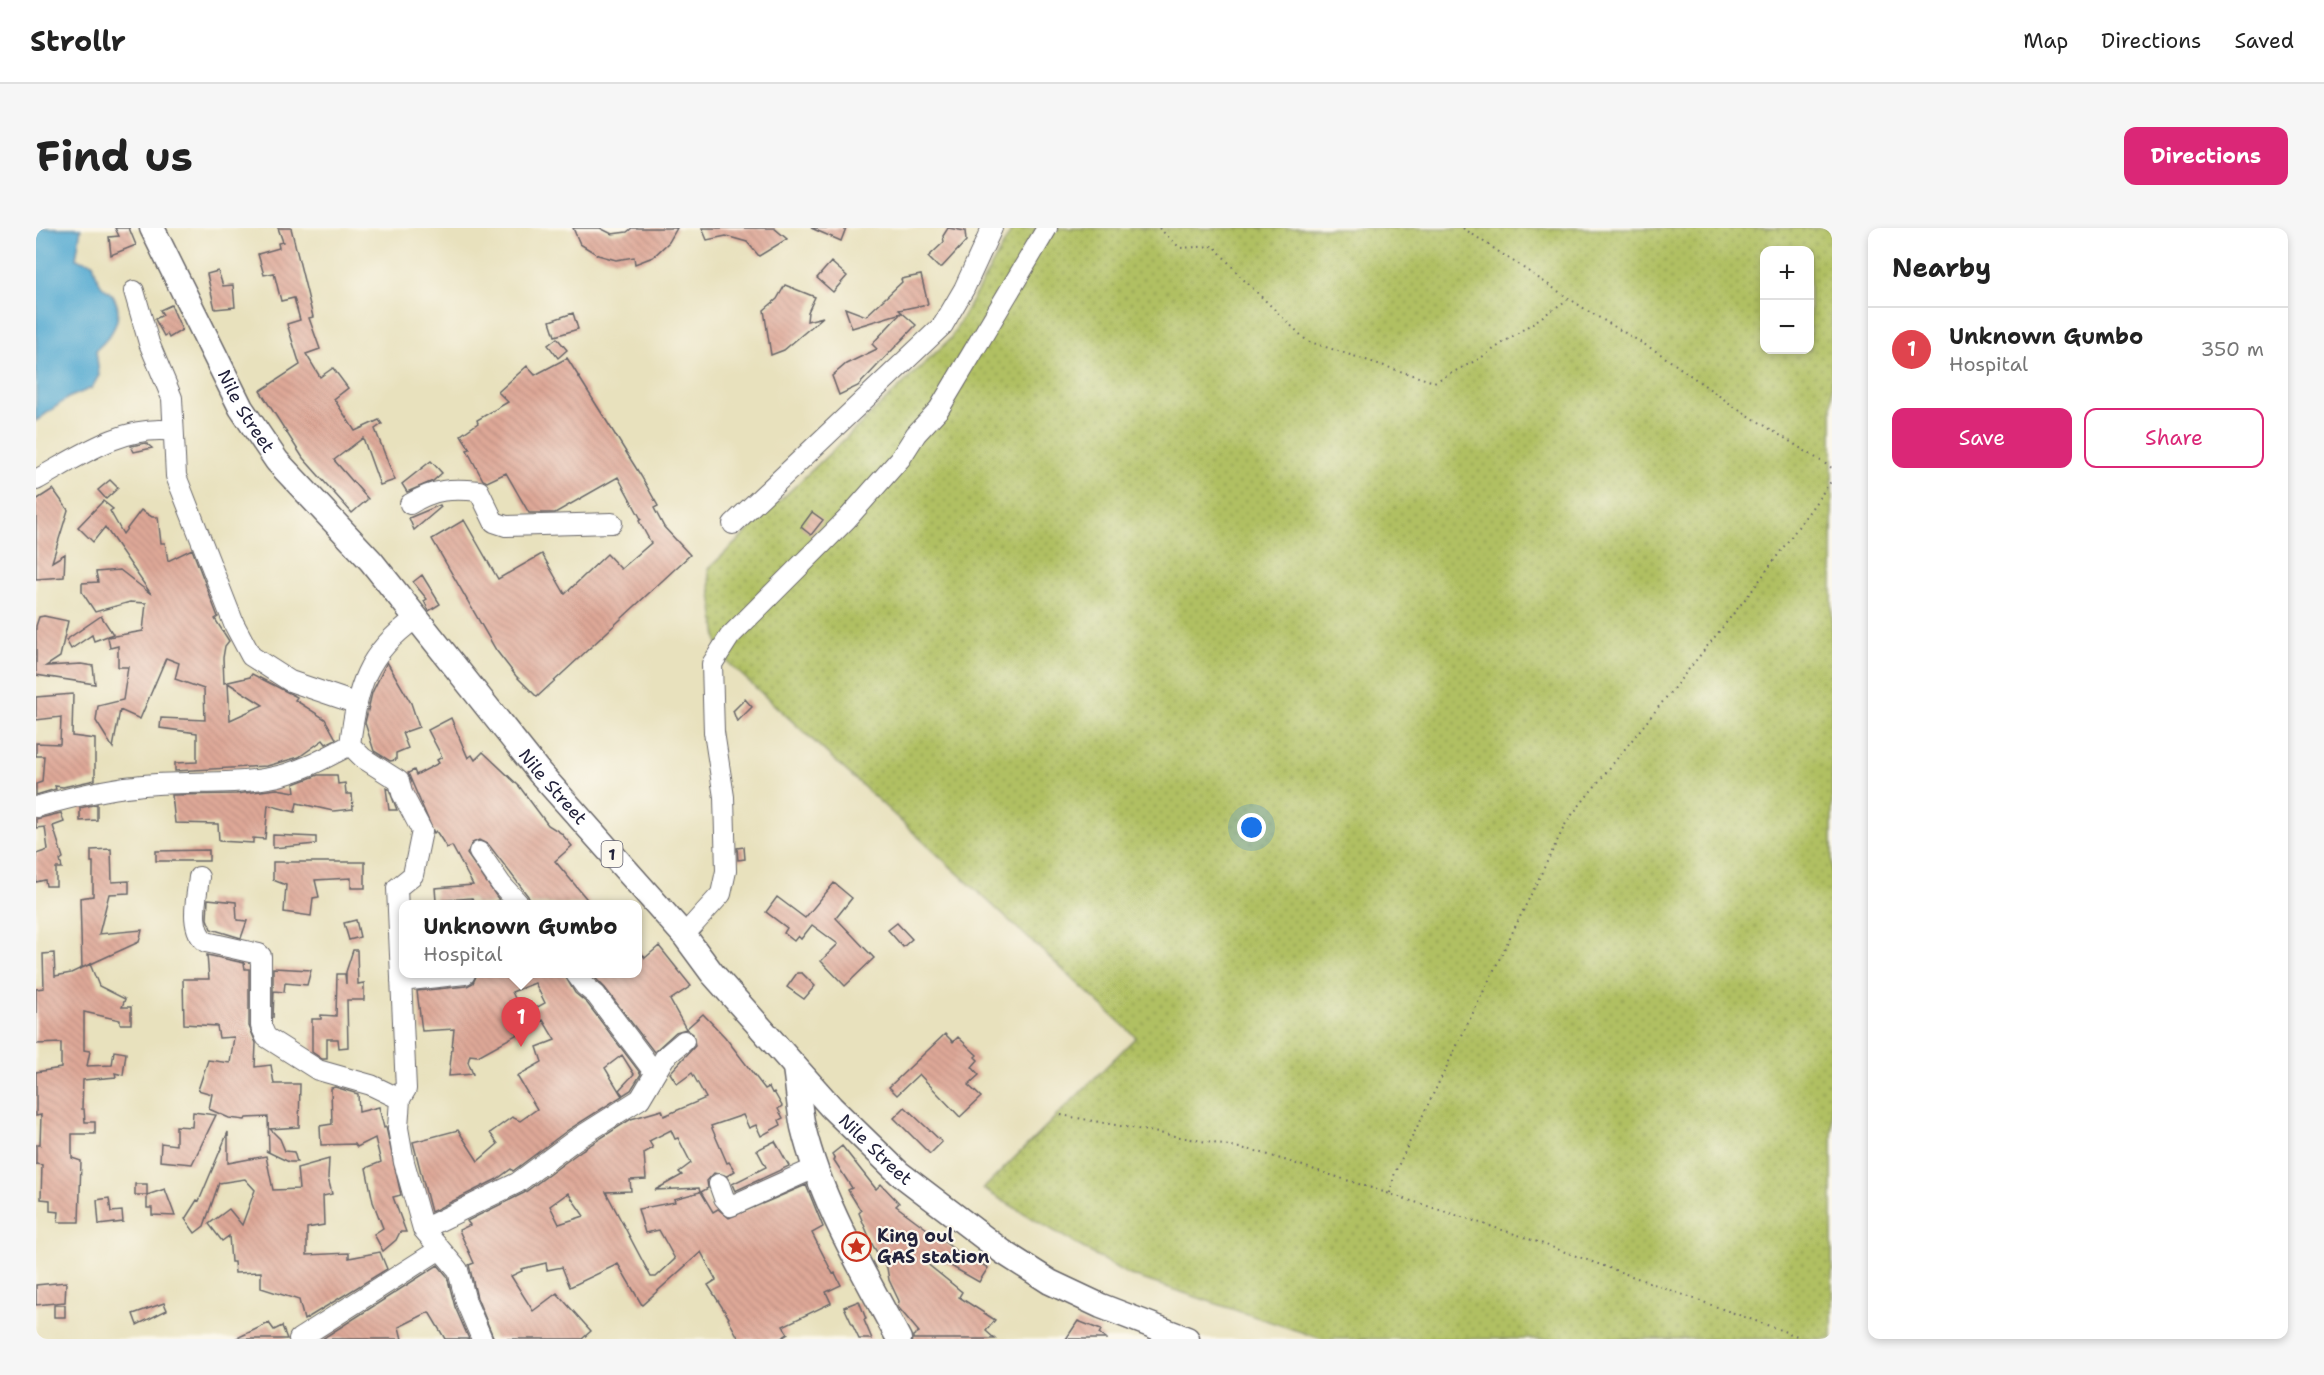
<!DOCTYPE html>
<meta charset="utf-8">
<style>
:root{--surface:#fff;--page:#f6f6f6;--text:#222;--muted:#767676;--line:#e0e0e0;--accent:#db2777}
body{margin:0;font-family:"Shantell Sans",sans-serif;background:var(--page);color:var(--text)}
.controls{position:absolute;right:18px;top:18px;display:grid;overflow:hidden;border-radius:12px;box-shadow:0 3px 9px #0003}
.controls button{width:54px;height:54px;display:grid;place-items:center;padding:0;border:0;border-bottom:2px solid var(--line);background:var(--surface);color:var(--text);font:30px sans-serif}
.you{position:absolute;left:1216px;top:600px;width:21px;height:21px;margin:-15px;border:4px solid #fff;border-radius:50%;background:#1a73e8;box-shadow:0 0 0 9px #1a73e833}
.badge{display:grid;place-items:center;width:39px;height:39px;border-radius:50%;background:var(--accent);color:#fff;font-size:20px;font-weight:700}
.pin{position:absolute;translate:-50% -50px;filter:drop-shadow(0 2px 3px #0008)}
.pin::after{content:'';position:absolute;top:32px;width:21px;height:18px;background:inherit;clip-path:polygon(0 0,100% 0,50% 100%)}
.popup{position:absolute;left:363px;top:672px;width:243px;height:78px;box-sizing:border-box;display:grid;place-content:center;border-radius:12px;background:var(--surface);filter:drop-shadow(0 2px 4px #0005);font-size:20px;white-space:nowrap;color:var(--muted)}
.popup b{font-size:22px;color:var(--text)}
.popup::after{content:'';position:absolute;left:50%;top:100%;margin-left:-12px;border:12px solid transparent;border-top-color:var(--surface)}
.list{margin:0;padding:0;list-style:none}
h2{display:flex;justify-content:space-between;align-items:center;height:78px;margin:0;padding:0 24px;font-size:26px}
h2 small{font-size:20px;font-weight:400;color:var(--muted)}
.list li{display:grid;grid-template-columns:39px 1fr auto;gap:18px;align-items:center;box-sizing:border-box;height:84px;padding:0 24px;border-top:2px solid var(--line)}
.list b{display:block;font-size:22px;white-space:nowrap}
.list p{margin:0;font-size:20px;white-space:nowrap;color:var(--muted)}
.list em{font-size:20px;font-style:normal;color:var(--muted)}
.actions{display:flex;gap:12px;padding:18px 24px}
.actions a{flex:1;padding:14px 0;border:2px solid var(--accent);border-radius:12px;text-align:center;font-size:21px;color:var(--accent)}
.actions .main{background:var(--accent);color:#fff}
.map{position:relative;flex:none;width:1796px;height:1111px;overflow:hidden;border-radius:12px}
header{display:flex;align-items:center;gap:36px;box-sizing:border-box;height:84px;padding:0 30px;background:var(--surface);border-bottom:2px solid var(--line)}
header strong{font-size:28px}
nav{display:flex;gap:33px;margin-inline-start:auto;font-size:21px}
.intro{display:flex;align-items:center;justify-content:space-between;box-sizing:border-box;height:144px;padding:0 36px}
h1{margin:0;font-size:42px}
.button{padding:15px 27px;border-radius:12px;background:var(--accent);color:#fff;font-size:21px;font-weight:700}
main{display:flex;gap:36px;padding:0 36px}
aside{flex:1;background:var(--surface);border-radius:12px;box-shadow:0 3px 9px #0003}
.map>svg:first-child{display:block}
.grass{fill:url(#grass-dots);stroke:#69714e;stroke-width:1.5;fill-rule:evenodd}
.water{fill:#55aad1;stroke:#3c6686;stroke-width:1.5}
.building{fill:url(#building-back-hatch);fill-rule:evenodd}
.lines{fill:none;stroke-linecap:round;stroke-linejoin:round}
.minor-casing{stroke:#676568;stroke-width:22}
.major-casing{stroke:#676568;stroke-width:27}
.path{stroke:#676568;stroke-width:2;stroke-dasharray:1.5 4.5;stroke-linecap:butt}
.minor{stroke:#fff;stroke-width:20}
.major{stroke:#fff;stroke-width:24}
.labels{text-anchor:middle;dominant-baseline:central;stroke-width:4.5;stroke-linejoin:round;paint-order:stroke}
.shield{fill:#fbf7ec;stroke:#636270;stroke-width:1.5}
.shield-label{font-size:16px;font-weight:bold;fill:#22223b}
.street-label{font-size:18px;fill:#22223b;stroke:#fbf7ec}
.poi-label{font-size:18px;font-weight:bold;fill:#22223b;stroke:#fbf7ec;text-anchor:start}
</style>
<header>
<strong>Strollr</strong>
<nav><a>Map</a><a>Directions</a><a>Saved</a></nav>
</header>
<div class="intro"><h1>Find us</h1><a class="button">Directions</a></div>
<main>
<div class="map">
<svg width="1796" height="1111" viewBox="0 0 1796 1111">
<defs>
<pattern id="grass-dots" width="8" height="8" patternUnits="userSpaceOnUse" patternTransform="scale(1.5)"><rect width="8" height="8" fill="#b0c062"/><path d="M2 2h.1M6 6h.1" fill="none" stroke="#8f9c52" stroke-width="1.8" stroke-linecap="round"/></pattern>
<pattern id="building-back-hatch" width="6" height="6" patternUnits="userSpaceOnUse" patternTransform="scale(1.5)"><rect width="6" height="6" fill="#dea897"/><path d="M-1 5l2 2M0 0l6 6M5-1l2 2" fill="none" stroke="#be9083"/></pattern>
</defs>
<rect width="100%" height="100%" fill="#fbf7ec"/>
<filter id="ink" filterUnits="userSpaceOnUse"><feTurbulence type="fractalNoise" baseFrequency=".0167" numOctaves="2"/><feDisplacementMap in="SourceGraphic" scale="12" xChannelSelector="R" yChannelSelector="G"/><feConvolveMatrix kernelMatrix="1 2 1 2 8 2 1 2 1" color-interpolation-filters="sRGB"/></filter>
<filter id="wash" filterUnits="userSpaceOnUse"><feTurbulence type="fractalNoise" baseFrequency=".008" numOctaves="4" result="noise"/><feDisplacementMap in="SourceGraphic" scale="24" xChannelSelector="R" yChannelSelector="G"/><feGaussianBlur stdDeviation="1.35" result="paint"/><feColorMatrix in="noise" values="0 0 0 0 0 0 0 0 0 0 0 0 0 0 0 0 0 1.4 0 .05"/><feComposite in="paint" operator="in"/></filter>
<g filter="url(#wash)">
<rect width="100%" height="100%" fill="#e8e1bd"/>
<!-- grass -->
<path class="grass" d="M977 0H1796V1111H1286L1091 1046 947 961 1100 809 683 426 672 341 914 111ZM1728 22H1774V122H1728Z"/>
<!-- water -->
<path class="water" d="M0 0H45L40 31 57 35C59 42 61 52 66 58 69 61 74 64 77 68 90 89 75 109 60 122L63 147 56 160 32 170 0 193Z"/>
<g id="blocks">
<!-- building -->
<path class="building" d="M79 0H93L100 17 75 27 73 9 83 8Z
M242 0H255L277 89 273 90 284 121 270 126 284 149 297 140 312 160 298 171 319 203 343 192 346 196 339 201 359 252 344 257 327 210 298 232 332 271 316 285 267 230 224 163 264 137 251 96 264 92 258 70 245 73 238 45 228 47 222 26 243 20 242 15 247 14Z
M537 0H564L576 6 591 4 596 0H641L633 14 617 29 599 36 598 29 580 32 562 27 544 16Z
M666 0H738L751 11 723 28 711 14 690 8 671 12Z
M775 0H810L805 13Z
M912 0 929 3 930 13 906 39H902L892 29 908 14 907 8Z
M795 34 811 48 797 64 781 50Z
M182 43 187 58 197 57 199 79 179 81 171 46Z
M885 47 892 76 863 82 880 97 822 158 803 167 796 148 810 136 841 121 836 116 865 85 816 100 809 80 830 88 866 54 865 51Z
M749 57 779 69 772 84 771 93 787 89 748 122 735 127 728 82 741 71Z
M135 77 146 102 133 110 131 106 128 108 119 91 127 87 124 82Z
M537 85 542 101 519 108 514 93Z
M521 110 531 122 522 130 512 117Z
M531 130 605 248 622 278 618 280 628 299 654 327 501 469 480 448 460 422 396 311 428 292 462 351 506 326 529 366 571 326 585 341 615 315 603 293 605 291 582 249 519 285H493L470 245 451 254 447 252 431 222 434 221 425 207 442 195 441 192 472 174 462 164 491 138 499 147Z
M110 215 116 220 98 224 95 218Z
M395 233 406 245 397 253 371 264 366 256Z
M74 252 82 260 70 271 62 262Z
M17 261 32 282 16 334 29 326 28 349 0 351V272Z
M67 273 77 281 74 283 87 306 105 282 116 289H122L125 315H129L132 333 156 321 182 389 179 391 193 413 189 418 187 430 188 455 214 449 216 446 261 469 259 472 289 491 300 511 290 516 287 512 263 529 231 538 139 543V535L161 534V505L124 500 125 490 169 492 168 461 139 451 143 435 130 430 104 491 84 482 77 520 60 493 62 478 87 472 92 439H82V418L74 420 72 409 107 403 110 375 94 374 59 384 46 364V355L62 354 60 344 84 342 115 366 69 299 57 314 42 299ZM192 455 227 477 194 492Z
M404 277 405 279 378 302 373 290Z
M776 284 787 292 775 307 765 299Z
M386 347 404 376 393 383 388 373 391 371 377 354Z
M8 388 32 393 24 429 10 438 45 436 57 438 59 456 0 447V398L3 389Z
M65 388 77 406 58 413 56 407 35 421 30 412Z
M351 434 375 475 383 499 366 505 372 520 360 525V532L354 533 338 523 329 495 336 465Z
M37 466 36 508 59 511V552L27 559 19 558 20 561 0 567V556L6 554 8 528H0V515L24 516 25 489 0 492V469Z
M709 471 716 479 701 494 697 483Z
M415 490 432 530 436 527 439 532 447 524 483 558 512 597 525 605 536 618 519 633 555 676H495L492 668 453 617 443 612 436 615 431 626 463 672 454 676H440L436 670 400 673 399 660 437 657 416 618 411 620 400 603 398 605 372 545 378 542 380 547 403 535 401 532 406 529 392 502Z
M282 547H301L302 556 309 555 310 566H316L317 581 297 583 261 575 259 584 232 577 229 611 217 610V615L183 613 182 596 139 595 136 567 200 566 241 561 259 564 258 556Z
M350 560 353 561 361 582H353Z
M61 576V592L44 593V580Z
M25 585 28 594 17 598 27 630 24 632 26 640H20V658H10L9 652 0 654V626L12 622 9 599 0 600V591Z
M237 607 280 609V616L237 620Z
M708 619 709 631 702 632 701 620Z
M75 621 76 654 93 653V665L73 666 63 706 106 702 103 714 46 740 44 670 57 668V634H55V622Z
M173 622V633H120V623Z
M237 634H329V660H315V650L279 652 283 669 277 670 275 688 248 684 250 657 237 652Z
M798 655 816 670 800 690 838 730 809 758 785 733 802 716 776 697 765 711 762 708 758 713 748 705 751 700 730 684 741 669 769 690Z
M172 671 200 674 201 692 211 693 205 710 175 701 171 691Z
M320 692 324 709 313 712 308 695Z
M861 695 876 711 867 719 852 702Z
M623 718 655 758 634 772 650 801 640 804 618 824 569 760 555 746H602V720L609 730Z
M317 722H321L322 756 328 755V772H311L312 819 303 820 302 811H291V831H286L276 824V791H285V787L300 788 301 746H309L310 756V744Z
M18 725 19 748 35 745 54 736 63 758 89 771 86 779H95V796H84V792L48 784V822L54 823 51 838 76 837 78 823 90 825 87 847 79 845 80 849 47 852 46 881H48L49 894H59V906H36V930L45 933 43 994H22L23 984 14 983V972L5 971 6 937 0 936V917H4L5 887 0 888V844L25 840V815L0 816V761L8 760 7 726Z
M171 727 208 735 209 741H213V798L220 815 219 839 235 837 238 856H264L263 899 234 901 244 911 249 923 258 924 261 934H253L230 923H233L232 889 210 890 209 892 193 890 173 881 176 866 162 862 172 832 194 835 198 809 183 810 181 798 148 796 147 751H173Z
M237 740 275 742 271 757 249 755 248 764 238 763 237 790Z
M761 745H766L779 758 768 771 751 759Z
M441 746H528L539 765 551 775 605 846 595 862 587 867 583 862 598 846 586 827 569 840 586 868 532 902 477 943 475 941 461 951 395 984 377 914 422 902 442 933 462 916 454 905 476 889 484 893 501 881 481 848 506 834 501 819 519 812 507 792 442 828 434 827 432 834 437 846 413 848 418 801 386 803 381 763 431 758 437 755ZM499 755 509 775 487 787 476 764Z
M667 786 689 809 729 861 733 859 736 865 738 864 746 878 742 881 747 890 743 892 745 897 725 908 720 897 713 900 707 887 675 898 691 935 693 934 699 943 691 948 678 945 671 953 672 960 665 964 677 984 682 981 693 990 770 957 787 999 776 1005 797 1046 799 1045 805 1057 790 1064 795 1075 747 1098 752 1106 744 1111H703L692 1091 693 1090 672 1057 680 1052 665 1024 606 1077 582 1036 534 1059 526 1039 511 1042 510 1035 485 1041 486 1043 475 1048 497 1083 521 1065 555 1103 546 1111H458L441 1070 433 1037 438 1035 423 1002 434 997 431 993 488 965 546 922 595 891 626 882 628 888 670 870 656 845 641 856 634 845 659 818 657 806 650 801ZM635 902 639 911 642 910 655 935 643 944 646 947 619 962 663 960 664 964 638 971 639 974 602 981 609 1005 623 1002 639 1031 620 1049H615L570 964 595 963 594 952 610 951 608 925 617 920 613 913ZM532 965 548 988 523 996 514 978Z
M909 806 917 814 922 809 941 827 939 829 942 832 936 839 943 847 932 857 945 869 924 889 883 846 861 867 853 859Z
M299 859 322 866 323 884 343 879 348 900 350 899 365 967 357 969 370 1004H364L360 1012 347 1023 338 1006 347 1000 337 974 330 940 345 934 339 910 321 919 319 916 285 917 284 898 296 896 295 860Z
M869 879 906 914 894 926 858 890Z
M157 884 180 887 156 936 124 933 125 915 140 917V898L156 899Z
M192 904V935L230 928 237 962 263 961 261 940 293 931 292 950 296 966 287 968 288 997 271 1000V1027L313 1025V1030L344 1024 351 1041 268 1092 263 1072 225 1060V1044L199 1045 198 1034H195L193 1008 186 1013 173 996 193 981 206 997 219 962 209 951 183 955 168 998 159 1005 149 991 161 972 163 973Z
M739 913 753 938 699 963 696 956 730 939 721 922Z
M806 918 840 961 845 956 863 975 860 978 930 1030 932 1027 952 1040 943 1054 894 1026 889 1034 926 1064 923 1069 959 1092 950 1103 959 1111H877V1108L883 1104 862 1079 863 1073 853 1052 851 1040 837 1018 823 985 825 983 812 962 816 960 798 932 799 931 796 926Z
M99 956H111V967H99Z
M129 961 139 988 116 987V980H111V967Z
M73 970 75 984 86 983 87 994 63 997 61 972Z
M402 1037 411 1048 419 1079 433 1111H409L393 1084 363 1099 366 1111H286Z
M30 1054 29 1074 0 1077V1057Z
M823 1073 830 1091 828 1092 836 1111H823L808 1079Z
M128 1075 131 1082 101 1097 97 1086Z
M18 1077H29V1089H18Z
M1042 1093 1065 1102 1063 1106 1070 1111H1030Z
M233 1095 238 1102 246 1098 251 1111H199Z"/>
</g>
</g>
<g filter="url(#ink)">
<use href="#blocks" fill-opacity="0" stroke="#676568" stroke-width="1.5"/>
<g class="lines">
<defs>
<path id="minor" d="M98 63 113 115 136 170 140 248 198 396 215 428 254 453 319 475
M0 252C42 229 88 196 137 203
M374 276C398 261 416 260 443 263L458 294 470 298 576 295
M697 296 907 97 928 61 956 0
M379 391C330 426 321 459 314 517L327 530 363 553 366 565 386 603 377 647 361 660 370 861 364 871 362 900 368 934 387 1001 422 1042 430 1074 446 1111
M0 579C32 570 67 561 99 558 144 552 189 558 233 550 262 545 288 531 314 517
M443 624 465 656 483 676
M163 649C161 669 152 700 170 714L223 726 225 728V798L230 809 282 842 335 857 364 871
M648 707 685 666 690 643 688 569 678 504 676 436 694 408 811 291 864 231 880 206 903 181 1011 0
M540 746 549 758 560 767 618 844
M365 753 429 746
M683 956 688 970 695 978 779 940
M387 1001 481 955 539 912 604 871 629 829 648 813
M263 1111 404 1021"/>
<g id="major">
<path id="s1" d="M116 0 205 180 241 233 335 333 503 544 648 707 676 745 795 879 863 945 967 1024 1014 1054 1065 1078 1151 1111"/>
<path d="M759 840C762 859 763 880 767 899 785 974 827 1043 863 1111"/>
</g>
</defs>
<!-- minor casing -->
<use href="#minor" class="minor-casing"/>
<!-- major casing -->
<use href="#major" class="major-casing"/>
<!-- path -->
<path class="path" d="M1123 0 1144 20 1178 18 1206 50 1271 113 1398 154 1443 131 1534 70
M1427 0 1552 83 1623 125 1696 177 1796 240
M1025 887 1220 923 1485 1008 1761 1108
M1354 965 1359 944 1531 593 1718 360 1796 252"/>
<!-- minor -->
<use href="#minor" class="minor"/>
<!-- major -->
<use href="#major" class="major"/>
</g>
</g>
<!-- icons -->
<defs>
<symbol id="sight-ring" viewBox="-11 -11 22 22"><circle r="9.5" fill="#fbf7ec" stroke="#c8321e" stroke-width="1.5"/><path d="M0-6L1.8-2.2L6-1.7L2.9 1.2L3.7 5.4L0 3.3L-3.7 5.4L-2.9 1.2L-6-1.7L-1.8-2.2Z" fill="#c8321e"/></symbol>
</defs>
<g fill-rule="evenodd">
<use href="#sight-ring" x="804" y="1002" width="33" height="33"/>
</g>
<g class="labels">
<!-- shield labels -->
<rect class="shield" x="565.5" y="613" width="21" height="26" rx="4.5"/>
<g class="shield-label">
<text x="576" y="626">1</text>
</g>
<!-- street labels -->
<g class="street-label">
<text stroke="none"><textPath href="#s1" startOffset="206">Nile Street</textPath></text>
<text stroke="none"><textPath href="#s1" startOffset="692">Nile Street</textPath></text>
<text stroke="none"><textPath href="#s1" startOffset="1178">Nile Street</textPath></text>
</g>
<!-- poi labels -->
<g class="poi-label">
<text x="841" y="1008">King oul<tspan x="841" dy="21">GAS station</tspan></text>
</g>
</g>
</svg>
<div class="controls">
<button>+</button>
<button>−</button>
</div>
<div class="you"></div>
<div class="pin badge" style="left:485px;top:819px;background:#e0444e">1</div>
<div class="popup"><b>Unknown Gumbo</b>Hospital</div>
</div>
<aside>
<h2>Nearby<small></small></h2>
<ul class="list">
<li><span class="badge" style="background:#e0444e">1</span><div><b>Unknown Gumbo</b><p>Hospital</p></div><em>350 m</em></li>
</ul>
<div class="actions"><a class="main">Save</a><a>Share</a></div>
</aside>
</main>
